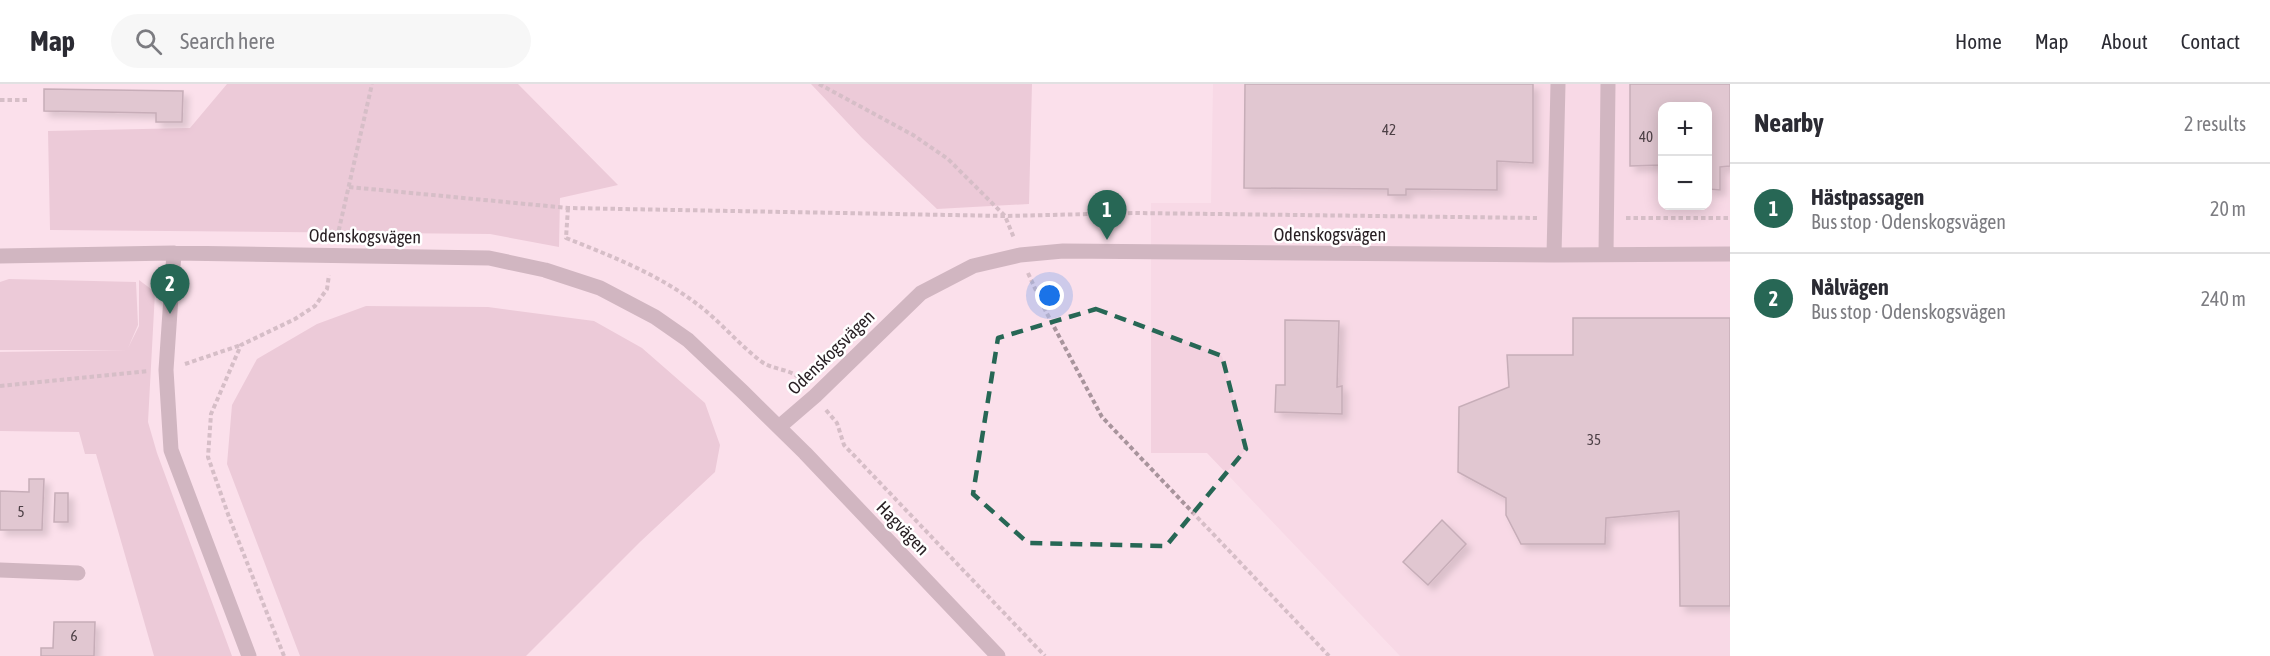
<!DOCTYPE html>
<meta charset="utf-8">
<style>
:root{--surface:#fff;--page:#f7f7f7;--text:#2b2b33;--muted:#7c7c81;--line:#e1e1e2;--accent:#276755}
body{margin:0;font-family:"Asap Condensed",sans-serif;background:var(--page);color:var(--text)}
.controls{position:absolute;right:18px;top:18px;display:grid;overflow:hidden;border-radius:12px;box-shadow:0 3px 15px #0003}
.controls button{width:54px;height:54px;display:grid;place-items:center;padding:0;border:0;border-bottom:2px solid var(--line);background:var(--surface);color:var(--text);font:30px sans-serif}
.you{position:absolute;left:1050px;top:212px;width:21px;height:21px;margin:-15px;border:4px solid #fff;border-radius:50%;background:#1a73e8;box-shadow:0 0 0 9px #1a73e833}
.badge{display:grid;place-items:center;width:39px;height:39px;border-radius:50%;background:var(--accent);color:#fff;font-size:20px;font-weight:700}
.pin{position:absolute;translate:-50% -50px;filter:drop-shadow(0 2px 3px #0008)}
.pin::after{content:'';position:absolute;top:32px;width:21px;height:18px;background:inherit;clip-path:polygon(0 0,100% 0,50% 100%)}
.list{margin:0;padding:0;list-style:none}
h2{display:flex;justify-content:space-between;align-items:center;height:78px;margin:0;padding:0 24px;font-size:26px}
h2 small{font-size:20px;font-weight:400;color:var(--muted)}
.list li{display:grid;grid-template-columns:39px 1fr auto;gap:18px;align-items:center;box-sizing:border-box;height:90px;padding:0 24px;border-top:2px solid var(--line)}
.list b{display:block;font-size:22px;white-space:nowrap}
.list p{margin:0;font-size:20px;white-space:nowrap;color:var(--muted)}
.list em{font-size:20px;font-style:normal;color:var(--muted)}
.icon{flex:none;width:33px;height:33px;fill:none;stroke:currentColor;stroke-width:2;stroke-linecap:round;stroke-linejoin:round}
.map{position:relative;flex:none;width:1730px;height:572px;overflow:hidden}
header{display:flex;align-items:center;gap:36px;box-sizing:border-box;height:84px;padding:0 30px;background:var(--surface);border-bottom:2px solid var(--line)}
header strong{font-size:28px}
nav{display:flex;gap:33px;margin-inline-start:auto;font-size:21px}
.search{width:420px;height:54px;background:var(--page);display:flex;align-items:center;gap:15px;box-sizing:border-box;padding:0 21px;border-radius:33px;color:var(--muted);font-size:22px}
main{display:flex}
aside{flex:1;background:var(--surface)}
.map>svg:first-child{display:block}
.built{fill:#f3d1df;fill-rule:evenodd}
.green{fill:#daafc1}
.building{fill:#c0a8b2;stroke:#87707a;stroke-width:1.5;filter:url(#shadow)}
.lines{fill:none;stroke-linecap:round;stroke-linejoin:round}
.path{stroke:#a8949c;stroke-width:4;stroke-dasharray:4.5 3;stroke-linecap:butt}
.minor{stroke:#9e848f;stroke-width:15}
.marked{fill:none;stroke:#276755;stroke-width:4.5;stroke-dasharray:12 8;stroke-linejoin:round}
.labels{text-anchor:middle;dominant-baseline:central;stroke-width:5;stroke-linejoin:round;paint-order:stroke}
.number-label{font-size:15px;fill:#4d4046}
.street-label{font-size:18px;fill:#271e22;stroke:#fff}
</style>
<header>
<strong>Map</strong>
<div class="search"><svg class="icon" aria-label="search" viewBox="0 0 24 24"><circle cx="10" cy="10" r="6"/><path d="M15 15l6 6"/></svg>Search here</div>
<nav><a>Home</a><a>Map</a><a>About</a><a>Contact</a></nav>
</header>
<main>
<div class="map">
<svg width="1730" height="572" viewBox="0 0 1730 572">
<defs>
<filter id="shadow"><feDropShadow dx="5.5" dy="5.5" stdDeviation="3" flood-color="#0004"/></filter>
</defs>
<rect width="100%" height="100%" fill="#fbe0eb"/>
<!-- built -->
<path class="built" d="M1213 0H1730V572H1400L1207 369H1151V119H1211ZM1662 22H1708V122H1662Z"/>
<!-- green -->
<path class="green" d="M227 0H518L618 101 560 114 559 163 490 150 50 146 48 47 190 44Z
M811 0H1032L1029 120 937 125 862 54Z
M9 195 136 198 138 241 128 264 139 242V196L155 208 148 338 157 369 232 572H154L96 370H85L79 348 0 347V268L127 266H0V198Z
M366 222 488 223 594 237 642 264 705 319 720 361 715 388 640 458 526 572H300L227 380 232 321 257 275 317 240Z"/>
<!-- building -->
<path class="building" d="M1245 0H1533V79L1497 77V106L1406 105V111H1388V105L1244 104Z
M1630 0H1730V82L1720 83V106L1708 105V22H1662V81L1630 82Z
M44 5 183 7 182 38H156V29L44 27Z
M1573 234H1730V522H1680L1679 427 1606 434 1605 460H1521L1506 431V414L1458 388 1459 323 1509 303 1507 271H1573Z
M1285 236 1339 237 1337 303 1342 302V330L1275 328 1276 301H1285Z
M29 395H44L42 446H0V407L29 408Z
M55 409H68V438H54Z
M1442 436 1466 460 1428 501 1403 478Z
M54 538H95L94 572H41V564H53Z"/>
<g class="lines">
<!-- path -->
<path class="path" d="M819 0 913 51 948 75 1005 132 1014 154
M0 16H27
M349 103 568 124 1005 132 1135 129 1537 134
M568 124 566 154C611 172 658 190 697 220 720 237 739 261 762 278 775 287 792 284 802 297
M1626 134H1730
M337 154 372 0
M1028 189 1043 222 1102 333 1329 572
M185 280 241 261
M0 302 149 287
M826 326 837 339 844 361 1045 572
M284 572 229 433 208 373 211 330 241 261 295 235 315 222 327 205 329 191"/>
<!-- minor -->
<path class="minor" d="M174 169 166 286 171 366 249 572
M1606 170 1608 0
M1554 171 1558 0
M0 172 174 169 489 174 545 186 600 204 655 233 688 256 743 308 805 369 998 572
M779 343 815 312 921 209 973 182 1020 171 1063 167 1554 171 1730 170
M0 486 78 489"/>
</g>
<!-- marked area -->
<path d="M0 0H1730V572H0ZM1096 225 1222 272 1246 365 1166 462 1028 459 973 410 998 254Z" fill="#fbe0eb" fill-opacity=".55" fill-rule="evenodd"/>
<path class="marked" d="M1096 225 1222 272 1246 365 1166 462 1028 459 973 410 998 254Z"/>
<g class="labels">
<!-- number labels -->
<g class="number-label">
<text x="1389" y="45">42</text>
<text x="1646" y="52">40</text>
<text x="1594" y="355">35</text>
<text x="21" y="427">5</text>
<text x="74" y="551">6</text>
</g>
<!-- street labels -->
<g class="street-label">
<text x="1330" y="150">Odenskogsvägen</text>
<text transform="translate(365 152) rotate(1)">Odenskogsvägen</text>
<text transform="translate(831 268) rotate(-44)">Odenskogsvägen</text>
<text transform="translate(903 444) rotate(46)">Hagvägen</text>
</g>
</g>
</svg>
<div class="controls">
<button>+</button>
<button>−</button>
</div>
<div class="you"></div>
<div class="pin badge" style="left:1107px;top:156px">1</div>
<div class="pin badge" style="left:170px;top:230px">2</div>
</div>
<aside>
<h2>Nearby<small>2 results</small></h2>
<ul class="list">
<li><span class="badge">1</span><div><b>Hästpassagen</b><p>Bus stop · Odenskogsvägen</p></div><em>20 m</em></li>
<li><span class="badge">2</span><div><b>Nålvägen</b><p>Bus stop · Odenskogsvägen</p></div><em>240 m</em></li>
</ul>
</aside>
</main>
